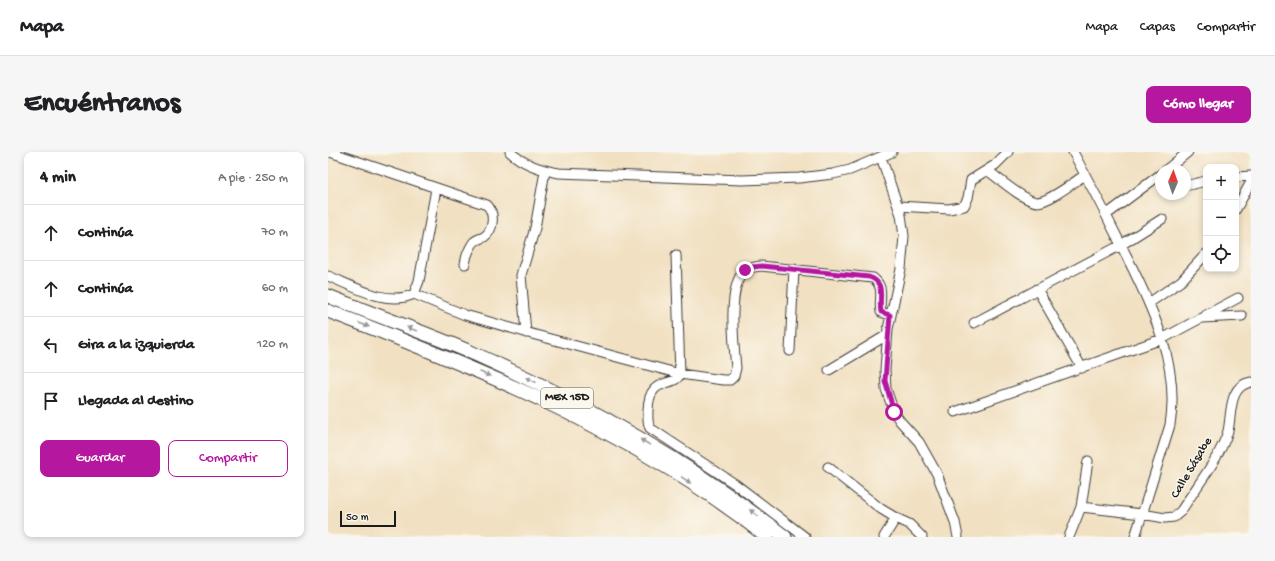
<!DOCTYPE html>
<html lang="es">
<meta charset="utf-8">
<style>
:root{--surface:#fff;--page:#f6f6f6;--text:#202124;--muted:#757577;--line:#e0e0e0;--accent:#b5179e}
body{margin:0;font-family:"Gochi Hand",sans-serif;background:var(--page);color:var(--text)}
.controls{position:absolute;right:12px;top:12px;display:grid;overflow:hidden;border-radius:8px;box-shadow:0 2px 6px #0003}
.controls button{width:36px;height:36px;display:grid;place-items:center;padding:0;border:0;border-bottom:1px solid var(--line);background:var(--surface);color:var(--text);font:20px sans-serif}
.compass{position:absolute;left:827px;top:12px;width:36px;height:36px;border-radius:50%;background:var(--surface);box-shadow:0 2px 6px #0003;rotate:2deg}
.scale{position:absolute;left:12px;bottom:10px;width:56px;box-sizing:border-box;padding-left:4px;border:2px solid #1c1c1c;border-top:0;font-size:11px;line-height:14px;white-space:nowrap;color:#1c1c1c;-webkit-text-stroke:3px #fbf7ec;paint-order:stroke}
.stop{position:absolute;width:12px;height:12px;margin:-9px;border:3px solid #b5179e;border-radius:50%;background:#fff}
.stop.end{background:#b5179e;border-color:#fff;box-shadow:0 1px 4px #0008}
.list{margin:0;padding:0;list-style:none}
h2{display:flex;justify-content:space-between;align-items:center;height:52px;margin:0;padding:0 16px;font-size:17px}
h2 small{font-size:13px;font-weight:400;color:var(--muted)}
.list li{display:grid;grid-template-columns:26px 1fr auto;gap:12px;align-items:center;box-sizing:border-box;height:56px;padding:0 16px;border-top:1px solid var(--line)}
.list b{display:block;font-size:15px;white-space:nowrap}
.list em{font-size:13px;font-style:normal;color:var(--muted)}
.actions{display:flex;gap:8px;padding:12px 16px}
.actions a{flex:1;padding:9px 0;border:1px solid var(--accent);border-radius:8px;text-align:center;font-size:14px;color:var(--accent)}
.actions .main{background:var(--accent);color:#fff}
.icon{flex:none;width:22px;height:22px;fill:none;stroke:currentColor;stroke-width:2;stroke-linecap:round;stroke-linejoin:round}
.map{position:relative;flex:none;width:923px;height:385px;overflow:hidden;border-radius:8px}
header{display:flex;align-items:center;gap:24px;box-sizing:border-box;height:56px;padding:0 20px;background:var(--surface);border-bottom:1px solid var(--line)}
header strong{font-size:19px}
nav{display:flex;gap:22px;margin-inline-start:auto;font-size:14px}
.intro{display:flex;align-items:center;justify-content:space-between;box-sizing:border-box;height:96px;padding:0 24px}
h1{margin:0;font-size:28px}
.button{padding:10px 18px;border-radius:8px;background:var(--accent);color:#fff;font-size:14px;font-weight:700}
main{display:flex;gap:24px;padding:0 24px}
aside{flex:1;background:var(--surface);border-radius:8px;box-shadow:0 2px 6px #0003}
.map>svg:first-child{display:block}
.lines{fill:none;stroke-linecap:round;stroke-linejoin:round}
.minor-casing{stroke:#3c3935;stroke-width:11}
.highway-casing{stroke:#3c3935;stroke-width:15}
.minor{stroke:#fff;stroke-width:9}
.highway{stroke:#fff;stroke-width:13}
.oneway{fill:#999}
.route{stroke:#b5179e;stroke-width:5}
.labels{text-anchor:middle;dominant-baseline:central;stroke-width:3;stroke-linejoin:round;paint-order:stroke}
.shield{fill:#fbf7ec;stroke:#5f5e5a;stroke-width:1}
.shield-label{font-size:12px;font-weight:bold;fill:#1c1c1c}
.street-label{font-size:13px;fill:#1c1c1c;stroke:#fbf7ec}
</style>
<header>
<strong>Mapa</strong>
<nav><a>Mapa</a><a>Capas</a><a>Compartir</a></nav>
</header>
<div class="intro"><h1>Encuéntranos</h1><a class="button">Cómo llegar</a></div>
<main>
<aside>
<h2>4 min<small>A pie · 250 m</small></h2>
<ul class="list">
<li><svg class="icon" aria-label="ahead" viewBox="0 0 24 24"><path d="M12 20V5M6 11l6-6 6 6"/></svg><div><b>Continúa</b></div><em>70 m</em></li>
<li><svg class="icon" aria-label="ahead" viewBox="0 0 24 24"><path d="M12 20V5M6 11l6-6 6 6"/></svg><div><b>Continúa</b></div><em>60 m</em></li>
<li><svg class="icon" aria-label="left" viewBox="0 0 24 24"><path d="M17 20v-9H6M10 6l-5 5 5 5"/></svg><div><b>Gira a la izquierda</b></div><em>120 m</em></li>
<li><svg class="icon" aria-label="arrive" viewBox="0 0 24 24"><path d="M6 21V4h12l-3 4 3 4H6"/></svg><div><b>Llegada al destino</b></div></li>
</ul>
<div class="actions"><a class="main">Guardar</a><a>Compartir</a></div>
</aside>
<div class="map">
<svg width="923" height="385" viewBox="0 0 923 385">
<rect width="100%" height="100%" fill="#fbf7ec"/>
<filter id="ink" filterUnits="userSpaceOnUse"><feTurbulence type="fractalNoise" baseFrequency=".025" numOctaves="2"/><feDisplacementMap in="SourceGraphic" scale="8" xChannelSelector="R" yChannelSelector="G"/><feConvolveMatrix kernelMatrix="1 2 1 2 8 2 1 2 1" color-interpolation-filters="sRGB"/></filter>
<filter id="wash" filterUnits="userSpaceOnUse"><feTurbulence type="fractalNoise" baseFrequency=".012" numOctaves="4" result="noise"/><feDisplacementMap in="SourceGraphic" scale="16" xChannelSelector="R" yChannelSelector="G"/><feGaussianBlur stdDeviation="0.9" result="paint"/><feColorMatrix in="noise" values="0 0 0 0 0 0 0 0 0 0 0 0 0 0 0 0 0 1.4 0 .05"/><feComposite in="paint" operator="in"/></filter>
<g filter="url(#wash)">
<rect width="100%" height="100%" fill="#f1e0c1"/>
</g>
<g filter="url(#ink)">
<g class="lines">
<defs>
<path id="minor" d="M2 0 159 53C167 61 166 78 156 85 152 87 148 87 145 91 141 97 138 105 137 112
M182 0C196 13 213 18 231 21L414 28 471 26 505 22 522 18 564 0
M745 0C764 35 782 70 799 105 825 157 852 214 842 273L807 385
M553 5 573 63 576 84 573 117 560 177 557 218 558 237 566 260 572 269 591 290 609 322 627 370 630 385
M659 18C670 26 696 49 709 50 721 50 746 30 757 23
M838 18 860 0
M908 25 923 24
M857 34 878 29
M570 54 621 57 636 54 640 46 643 28 667 13 680 0
M908 57 923 30
M778 63 833 22
M348 103 352 222C345 237 321 223 320 258 320 264 319 270 322 276L407 332 477 385
M0 124C25 134 59 155 86 142L137 163 204 182 352 222 395 228H402L406 224 408 216C406 194 399 136 416 119 421 115 427 115 433 114L545 126C558 136 550 147 553 160L562 163
M709 137 754 216
M86 142 91 129 108 37
M821 151 853 129 878 102
M878 163 910 146
M646 171 793 93 834 67
M198 181 193 123 207 76 217 19
M462 199 466 117
M501 218 559 183
M627 260 834 187 873 166 914 164
M500 315 553 357 568 366 556 385
M753 355 760 309
M568 366 581 372 594 385
M741 385 753 355 814 362 837 366 846 365 853 359C868 335 892 306 900 279 904 262 900 234 923 230"/>
<path id="highway" d="M0 144C49 164 99 181 147 202 257 251 362 311 457 385
M0 159C154 218 309 281 439 385"/>
</defs>
<!-- minor casing -->
<use href="#minor" class="minor-casing"/>
<!-- highway casing -->
<use href="#highway" class="highway-casing"/>
<!-- minor -->
<use href="#minor" class="minor"/>
<!-- highway -->
<use href="#highway" class="highway"/>
</g>
<!-- one-way arrows -->
<defs><path id="oneway-solid" d="M-6-.8H1V-3.2L6.5 0L1 3.2V.8H-6Z"/></defs>
<g class="oneway">
<use href="#oneway-solid" transform="translate(36 173) rotate(21)"/>
<use href="#oneway-solid" transform="translate(84 177) rotate(-159)"/>
<use href="#oneway-solid" transform="translate(157 222) rotate(23)"/>
<use href="#oneway-solid" transform="translate(203 228) rotate(-155)"/>
<use href="#oneway-solid" transform="translate(317 290) rotate(-149)"/>
<use href="#oneway-solid" transform="translate(358 328) rotate(34)"/>
<use href="#oneway-solid" transform="translate(426 361) rotate(-142)"/>
</g>
</g>
<g class="lines" filter="url(#ink)">
<!-- route -->
<path class="route" d="M417 118 424 115 434 114 541 125C559 131 550 146 553 160L562 163 557 229 566 260"/>
</g>
<g class="labels">
<!-- shield labels -->
<rect class="shield" x="213" y="236" width="52" height="20" rx="3"/>
<g class="shield-label">
<text x="239" y="246">MEX 15D</text>
</g>
<!-- street labels -->
<g class="street-label">
<text transform="translate(864 316) rotate(-59)">Calle Sásabe</text>
</g>
</g>
</svg>
<div class="controls">
<button>+</button>
<button>−</button>
<button><svg class="icon" aria-label="locate" viewBox="0 0 24 24"><circle cx="12" cy="12" r="6"/><path d="M12 2v4M12 18v4M2 12h4M18 12h4"/></svg></button>
</div>
<svg class="compass" viewBox="-18 -18 36 36"><path d="M0-13l5 13h-10z" fill="#e53935"/><path d="M0 13l5-13h-10z" fill="#757577"/></svg>
<div class="scale">50 m</div>
<div class="stop" style="left:566px;top:260px"></div>
<div class="stop end" style="left:417px;top:118px"></div>
</div>
</main>
